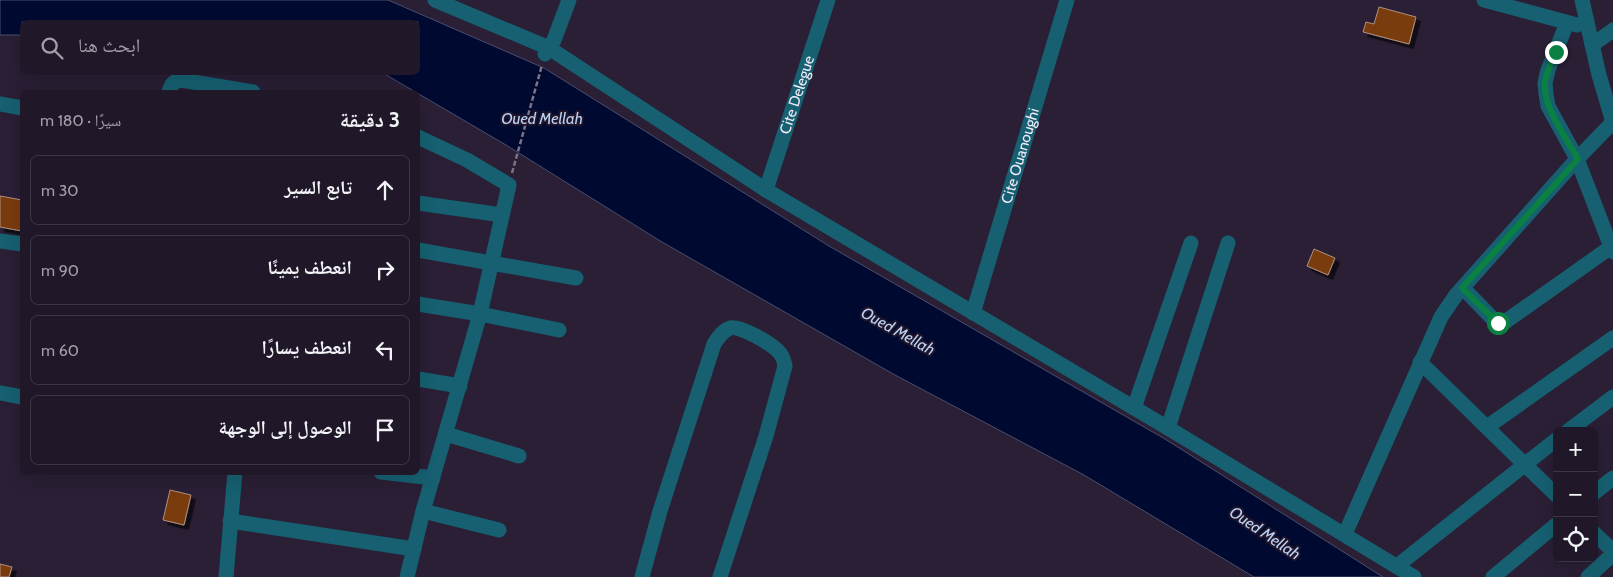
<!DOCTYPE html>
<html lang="ar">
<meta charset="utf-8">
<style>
:root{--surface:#201728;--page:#282030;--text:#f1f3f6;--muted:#a29fa8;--line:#3d3645}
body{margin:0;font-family:Cabin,"Noto Naskh Arabic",sans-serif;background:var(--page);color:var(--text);direction:rtl}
.controls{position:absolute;right:15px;bottom:15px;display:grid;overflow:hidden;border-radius:8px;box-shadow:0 5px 20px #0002}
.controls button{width:45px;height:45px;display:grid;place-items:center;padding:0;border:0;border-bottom:1px solid var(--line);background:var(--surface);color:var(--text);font:25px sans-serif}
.stop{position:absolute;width:15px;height:15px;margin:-11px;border:4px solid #0b8043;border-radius:50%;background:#fff}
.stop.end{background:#0b8043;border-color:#fff;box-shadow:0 1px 5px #0008}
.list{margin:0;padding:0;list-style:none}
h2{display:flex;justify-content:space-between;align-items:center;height:65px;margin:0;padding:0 20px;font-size:21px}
h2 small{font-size:16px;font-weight:400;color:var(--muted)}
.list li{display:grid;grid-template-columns:32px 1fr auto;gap:15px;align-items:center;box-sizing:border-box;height:70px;margin:0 10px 10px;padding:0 10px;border:1px solid var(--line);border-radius:8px}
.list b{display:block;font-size:19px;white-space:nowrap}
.list em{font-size:16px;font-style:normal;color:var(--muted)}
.icon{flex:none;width:28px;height:28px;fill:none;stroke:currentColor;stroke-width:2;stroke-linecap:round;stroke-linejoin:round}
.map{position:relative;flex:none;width:1613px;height:577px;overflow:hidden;direction:ltr}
.search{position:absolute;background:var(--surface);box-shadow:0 5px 20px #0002;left:20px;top:20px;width:400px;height:55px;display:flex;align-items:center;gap:12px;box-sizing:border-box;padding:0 18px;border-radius:8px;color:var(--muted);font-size:19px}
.panel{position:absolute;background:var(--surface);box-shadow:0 5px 20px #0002;left:20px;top:90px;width:400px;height:385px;border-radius:8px;direction:rtl}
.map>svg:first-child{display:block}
.water{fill:#000a31;stroke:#494e6d}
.building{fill:#7a3b0e;stroke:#ae9180;filter:url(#shadow)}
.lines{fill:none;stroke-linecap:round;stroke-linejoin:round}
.path{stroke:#7d7386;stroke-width:2.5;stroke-dasharray:5 2.5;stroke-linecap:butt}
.minor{stroke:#166071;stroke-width:15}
.route{stroke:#0b8043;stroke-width:6}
.labels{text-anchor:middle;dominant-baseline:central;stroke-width:4;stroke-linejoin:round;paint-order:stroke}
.street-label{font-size:15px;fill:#f2ebfa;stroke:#20162b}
.water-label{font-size:16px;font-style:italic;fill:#bbd1f3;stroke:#20162b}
</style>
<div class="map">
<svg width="1613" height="577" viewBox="0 0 1613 577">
<defs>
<filter id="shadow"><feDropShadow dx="4.5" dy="4.5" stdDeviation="0" flood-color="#0009"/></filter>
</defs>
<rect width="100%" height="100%" fill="#2a1f35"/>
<!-- water -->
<path class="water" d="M0 0H388L544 68 829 246 1165 439 1383 577H1254L1084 475 895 375 662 242 506 145 383 73 418 72V22H22V35H0Z"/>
<!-- building -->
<path class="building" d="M1379 7 1416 17 1409 44 1363 32 1366 22 1374 24Z
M0 196 22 200V231L0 227Z
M1314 249 1335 258 1328 275 1307 266Z
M170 490 191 495 184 525 163 520Z
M0 564 12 567 9 577H0Z"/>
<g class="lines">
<!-- path -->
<path class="path" d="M512 173 542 65"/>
<!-- minor -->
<g class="minor">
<path d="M435 0 549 48 766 190 1168 428 1414 577"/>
<path d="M1484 0 1577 25"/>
<path d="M1582 0 1599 75 1613 122"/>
<path d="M1567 23 1548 70 1545 83 1546 94 1548 106 1577 159 1613 252"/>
<path d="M1592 45 1613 30"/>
<path d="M545 54 554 40 569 0"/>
<path d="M169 92C171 85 173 81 181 80L253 92"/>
<path d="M0 104 22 108"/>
<path id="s1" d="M766 190 828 0"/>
<path d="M418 203 502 215"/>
<path d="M0 241 22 244"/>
<path d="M418 250 576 278"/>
<path d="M1463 288 1494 320 1502 324 1611 247"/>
<path d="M418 304 480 314 559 330"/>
<path id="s2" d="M973 313 1067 0"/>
<path d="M1420 362 1557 496"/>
<path d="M418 379 460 386"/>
<path d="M0 393 22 397"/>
<path d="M1134 408 1191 243"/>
<path d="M1487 427 1613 338"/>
<path d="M1168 428 1228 243"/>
<path d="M1568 431 1613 397"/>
<path d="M446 434 519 456"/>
<path d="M381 472 433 478"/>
<path d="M1594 493 1613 478"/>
<path d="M423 511 499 530"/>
<path d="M230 521 414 549"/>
<path d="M1594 533 1613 551"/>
<path d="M1345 534 1441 317 1456 295 1577 159 1613 122"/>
<path d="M1397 566 1557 439"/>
<path d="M226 577 235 472"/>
<path d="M407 577 423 511 480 314 509 185 467 160 418 137"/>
<path d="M642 577 660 511 714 344C718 338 722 331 730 328 740 325 772 344 779 352 783 356 784 360 785 366L766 436 720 577"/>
<path d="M1493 577 1557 524"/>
<path d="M1588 577 1613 554"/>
</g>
</g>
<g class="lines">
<!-- route -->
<path class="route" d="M1498 323 1462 288 1578 159C1566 138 1542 106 1545 82 1547 71 1551 62 1556 52"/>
</g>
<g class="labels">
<!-- street labels -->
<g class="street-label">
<text stroke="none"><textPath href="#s1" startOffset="100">Cite Delegue</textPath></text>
<text stroke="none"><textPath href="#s2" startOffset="164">Cite Ouanoughi</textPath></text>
</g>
<!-- water labels -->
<g class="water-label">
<text x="542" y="118">Oued Mellah</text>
<text transform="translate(898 331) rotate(29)">Oued Mellah</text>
<text transform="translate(1265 533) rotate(34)">Oued Mellah</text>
</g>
</g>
</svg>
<div class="controls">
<button>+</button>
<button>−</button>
<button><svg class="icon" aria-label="locate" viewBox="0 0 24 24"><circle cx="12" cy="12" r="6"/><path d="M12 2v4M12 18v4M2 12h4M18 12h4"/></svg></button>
</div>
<div class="stop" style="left:1498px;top:323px"></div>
<div class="stop end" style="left:1556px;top:52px"></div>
<div class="search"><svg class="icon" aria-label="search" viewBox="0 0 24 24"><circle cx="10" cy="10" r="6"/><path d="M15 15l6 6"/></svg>ابحث هنا</div>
<section class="panel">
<h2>3 دقيقة<small>سيرًا · 180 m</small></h2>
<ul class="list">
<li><svg class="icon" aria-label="ahead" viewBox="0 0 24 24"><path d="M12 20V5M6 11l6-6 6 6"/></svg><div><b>تابع السير</b></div><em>30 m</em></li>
<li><svg class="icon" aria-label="right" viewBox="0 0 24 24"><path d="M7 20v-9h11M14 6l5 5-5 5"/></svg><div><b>انعطف يمينًا</b></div><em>90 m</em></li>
<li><svg class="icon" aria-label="left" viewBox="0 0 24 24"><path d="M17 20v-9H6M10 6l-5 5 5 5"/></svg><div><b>انعطف يسارًا</b></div><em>60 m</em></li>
<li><svg class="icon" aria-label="arrive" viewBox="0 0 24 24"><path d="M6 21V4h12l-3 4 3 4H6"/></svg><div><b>الوصول إلى الوجهة</b></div></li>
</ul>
</section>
</div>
